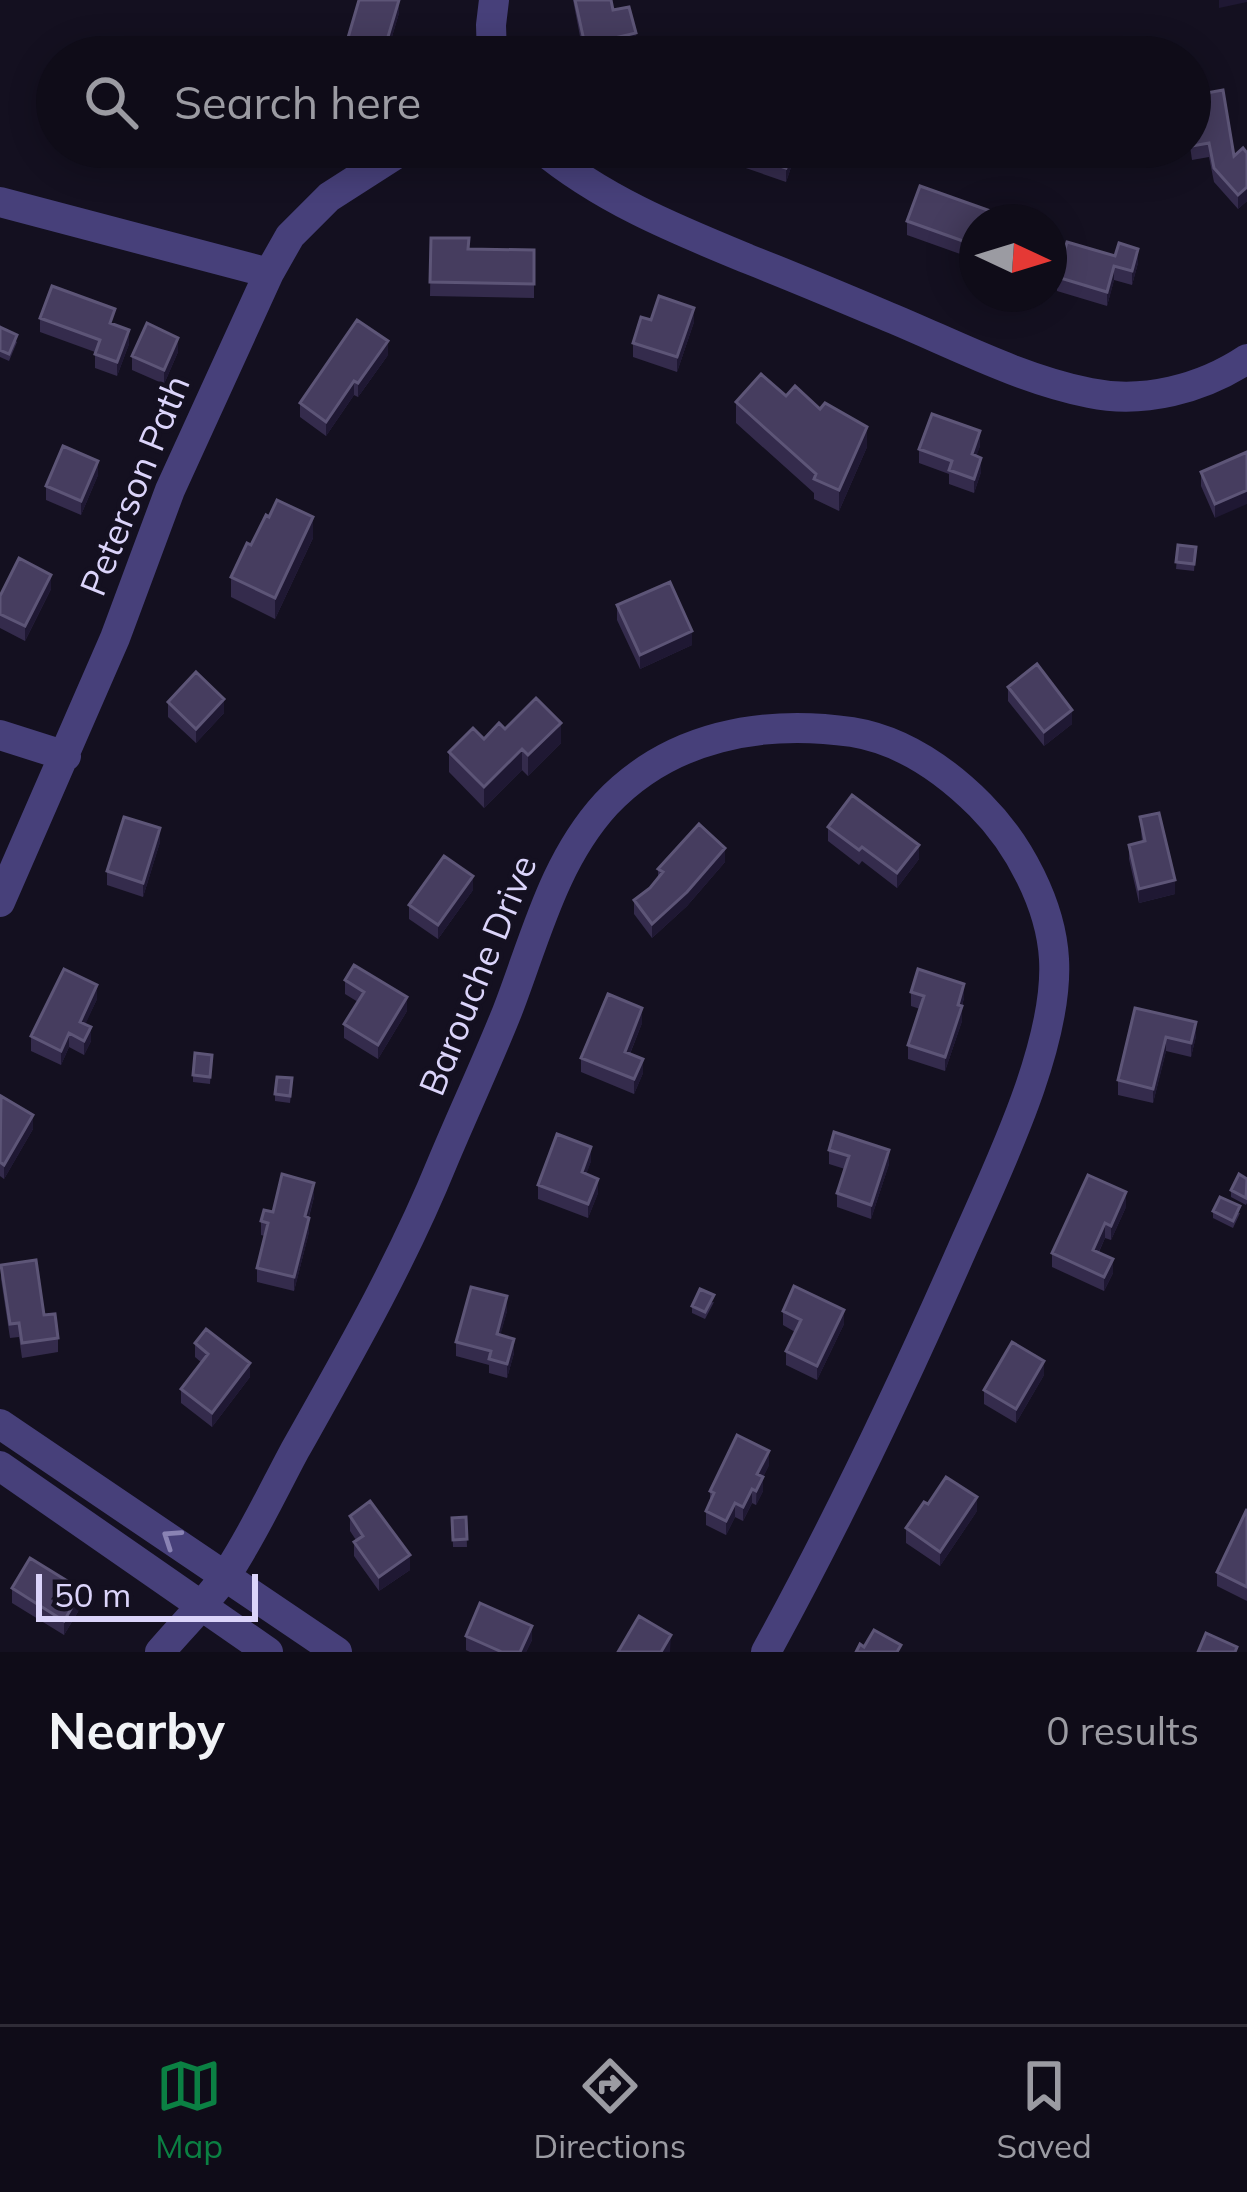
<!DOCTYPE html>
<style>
:root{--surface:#0f0c18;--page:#181521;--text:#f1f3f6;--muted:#9b9ba2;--line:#2f2c37;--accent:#0b8043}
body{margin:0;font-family:Mulish,sans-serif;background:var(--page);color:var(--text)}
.compass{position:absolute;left:959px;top:204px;width:108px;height:108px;border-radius:50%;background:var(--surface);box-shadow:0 6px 30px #0003;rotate:94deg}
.scale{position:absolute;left:36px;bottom:30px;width:222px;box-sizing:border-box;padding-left:12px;border:6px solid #dbd4fa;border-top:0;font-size:33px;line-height:42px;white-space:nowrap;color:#dbd4fa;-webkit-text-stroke:9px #141020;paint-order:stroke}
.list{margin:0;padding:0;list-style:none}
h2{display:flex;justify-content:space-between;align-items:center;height:156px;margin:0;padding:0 48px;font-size:51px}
h2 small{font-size:39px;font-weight:400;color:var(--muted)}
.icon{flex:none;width:66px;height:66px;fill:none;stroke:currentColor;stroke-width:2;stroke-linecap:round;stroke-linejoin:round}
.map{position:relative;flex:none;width:1247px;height:1652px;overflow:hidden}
.search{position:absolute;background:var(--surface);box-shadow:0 6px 30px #0003;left:36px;right:36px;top:36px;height:132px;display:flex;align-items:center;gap:30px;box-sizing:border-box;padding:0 42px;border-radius:66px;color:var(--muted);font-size:45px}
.sheet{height:372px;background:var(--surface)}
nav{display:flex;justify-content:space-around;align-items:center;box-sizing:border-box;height:168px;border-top:3px solid var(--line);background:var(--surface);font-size:33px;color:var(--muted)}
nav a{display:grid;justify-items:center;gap:6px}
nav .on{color:var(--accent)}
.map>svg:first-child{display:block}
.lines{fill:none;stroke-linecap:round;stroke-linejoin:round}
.street{stroke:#47407a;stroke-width:30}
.wall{fill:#342b4c}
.shaded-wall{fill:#1f1833}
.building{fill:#463d5f;stroke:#5d5577;stroke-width:3}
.oneway{stroke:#8a83b4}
.labels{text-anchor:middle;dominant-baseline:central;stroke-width:9;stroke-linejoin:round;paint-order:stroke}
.street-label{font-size:36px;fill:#dbd4fa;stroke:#141020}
</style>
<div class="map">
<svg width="1247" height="1652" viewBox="0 0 1247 1652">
<rect width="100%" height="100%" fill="#141020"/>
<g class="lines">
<!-- street -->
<path class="street" d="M492 57 491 25 494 0
M539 147C601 199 675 229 748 259 794 277 839 296 884 315 950 342 1019 379 1090 393 1143 404 1202 389 1247 359
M0 202 269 273
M0 735 66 756
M0 902 115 638 170 490 269 273 290 236 329 197 407 147
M0 1424 337 1652
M0 1466 268 1652
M160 1652C182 1626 209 1600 228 1572 253 1534 273 1491 295 1450 348 1356 402 1262 443 1161 464 1111 487 1062 507 1012 535 940 553 862 606 804 670 736 762 719 852 732 902 740 945 770 980 805 1019 844 1051 905 1054 959 1059 1044 998 1168 964 1245 903 1384 839 1519 766 1652"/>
</g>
<!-- wall -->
<path class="wall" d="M357 0H399V13L386 57H345V48L359 0Z
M573 0H611L613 10 636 48 593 57H584Z
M1190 96 1234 156 1247 153V201L1238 209 1214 182 1209 157 1192 160 1190 146Z
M731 147H798L786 182 740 166V150Z
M907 221 996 222H977V260L907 235Z
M431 238 468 249 534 250V298L430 296Z
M1115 256 1138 263 1132 285 1114 280 1107 306 1057 291V277Z
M40 318 115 324 129 344 117 376 95 368V352L40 332Z
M651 320 694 322 677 372 633 357V343Z
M0 327 17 342 9 361 0 357Z
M178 352 164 384 132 370V356Z
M388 355 358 397 354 395 326 436 300 417V403Z
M786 396 820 409 867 447 839 511 814 499V493L736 423V402Z
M980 446 976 456 981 472 974 493 949 484V474L919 463V449Z
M1247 452 1215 518 1201 486V472Z
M98 475 81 515 46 500V486Z
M313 538 275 619 231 597V577L251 545Z
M1178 545 1196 547 1194 571 1176 569Z
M51 589 25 641 0 628V596Z
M617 605 692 645 640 669 617 620Z
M1008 687 1072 724 1044 746 1008 701Z
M168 702 224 713 196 743 168 717Z
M505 729 561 743 528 776 522 770 484 808 449 772V752Z
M1140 817 1175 894 1139 903 1129 859V845L1142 842Z
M828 827 919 859 897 888 862 861 859 865 828 841Z
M160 842 143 897 107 885V871Z
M725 862 687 906 652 938 634 914V900L650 888 658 877V869Z
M473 890 438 939 409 919V905Z
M345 980 407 1011 378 1059 344 1038V1024L358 1002 345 994Z
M911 992 964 998 962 1006V1021L945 1071 908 1059V1045L920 1009 911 1006Z
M97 999 85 1024 91 1041 84 1055 69 1047 61 1065 31 1051V1036Z
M1135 1008 1196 1036 1191 1057 1166 1051 1153 1103 1118 1095V1080Z
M642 1023 630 1054 643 1073 634 1094 581 1072V1058Z
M212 1055 210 1084 193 1082V1075Z
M292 1085 290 1103 275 1101V1094Z
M0 1098 33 1129 4 1179 0 1176Z
M829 1150 889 1164 871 1219 837 1207V1193L845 1169 829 1164Z
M591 1161 586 1174 598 1193 588 1218 538 1199V1185Z
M1247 1179V1203L1246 1205 1231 1197V1190Z
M314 1197 309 1217V1232L294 1291 257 1282V1268L265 1236 261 1235V1221L273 1212Z
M1126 1207 1111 1240 1105 1238 1099 1252 1113 1273 1104 1291 1052 1267V1253Z
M1213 1211 1240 1213 1233 1228 1213 1218Z
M1 1265 44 1315 58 1338V1352L22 1358 19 1337 10 1338 1 1279Z
M714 1302 705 1319 692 1313V1306Z
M507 1311 500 1335 514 1353 507 1378 489 1373V1365L456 1356V1342Z
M783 1311 844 1324 817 1380 786 1365V1351L795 1332 783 1325Z
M195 1343 250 1377 212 1427 181 1403V1389L202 1363 195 1357Z
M1044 1375 1016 1423 984 1404V1390Z
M769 1465 763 1477V1491L756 1505 752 1503 743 1521 735 1517 726 1535 706 1525V1511L710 1502V1491Z
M1247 1509V1601L1217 1586V1572Z
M977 1511 940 1566 906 1543V1528Z
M350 1516 410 1570 379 1591 354 1556V1542L356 1540 350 1531Z
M466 1517 467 1547H453L452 1518Z
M12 1588 82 1605 64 1635 12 1603Z
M466 1636 532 1640 526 1652H470L466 1650Z"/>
<!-- shaded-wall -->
<path class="shaded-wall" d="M399 0V13L386 57H382Z
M1219 0H1247V2L1219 8Z
M636 33V48L585 57V45Z
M794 147H798L786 182V168Z
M1247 187V201L1238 209V195Z
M1138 249V263L1132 285V271Z
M1114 266V280L1107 306V292Z
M694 308V322L677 372V357Z
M129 330V344L117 376V362Z
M178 338V352L164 384V370Z
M388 341V355L358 397V383Z
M354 381V395L326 436V422Z
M867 427V447L839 511V490Z
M980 431V446L972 469V454Z
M981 458V472L974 493V479Z
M98 461V475L81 515V501Z
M1247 490V504L1215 518V504Z
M313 517V538L275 619V598Z
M51 575V589L25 641V626Z
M692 631V645L640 669V655Z
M224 699V713L196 743V729Z
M1072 710V724L1044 746V732Z
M561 723V743L528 776V755Z
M522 749V770L484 808V787Z
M160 828V842L143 897V883Z
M919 845V859L897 888V873Z
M725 848V862L687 906 652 938V924Z
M473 876V890L438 939V925Z
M1175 880V894L1139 903V889Z
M964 984V998L958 1019V1005Z
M97 985V999L80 1036V1022Z
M407 997V1011L378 1059V1045Z
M962 1006V1021L945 1071V1057Z
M642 1008V1023L625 1066V1052Z
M1196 1022V1036L1191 1057V1043Z
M91 1027V1041L84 1055V1041Z
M69 1033V1047L61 1065V1051Z
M1166 1037V1051L1153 1103V1089Z
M643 1059V1073L634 1094V1079Z
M33 1115V1129L4 1179V1165Z
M591 1147V1161L582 1187V1172Z
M889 1150V1164L871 1219V1205Z
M598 1179V1193L588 1218V1204Z
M314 1183V1197L305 1230V1216Z
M1126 1192V1207L1111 1240V1226Z
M309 1218V1232L294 1291V1277Z
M1105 1223V1238L1093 1264V1250Z
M1113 1259V1273L1104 1291V1277Z
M507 1296V1311L497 1348V1334Z
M844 1310V1324L817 1380V1366Z
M514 1339V1353L507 1378V1364Z
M1044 1361V1375L1016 1423V1409Z
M250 1363V1377L212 1427V1413Z
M769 1451V1465L760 1483 763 1477V1491L756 1505 757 1474Z
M752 1489V1503L743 1521V1507Z
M977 1497V1511L940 1566V1552Z
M735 1503V1517L726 1535V1521Z
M410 1555V1570L379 1591V1577Z
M82 1590V1605L64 1635V1621Z
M532 1626V1640L526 1652H520Z
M671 1635 670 1652H661Z"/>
<!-- building -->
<path class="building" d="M359 0H399L382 57 345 48Z
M575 0H611L613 10 629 7 636 33 585 45Z
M1223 90 1234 156 1243 148 1247 153V187L1238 195 1214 168 1209 143 1192 146 1190 132V96Z
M741 147H794L786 168 740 152Z
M920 186 996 213 993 222H977V246L907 221Z
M431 238H469L468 249 534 250V284L430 282Z
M1067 242 1115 256 1119 243 1138 249 1132 271 1114 266 1107 292 1057 277Z
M52 286 115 309 110 323 129 330 117 362 95 354 100 340 40 318Z
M659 296 694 308 677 357 633 343 641 317 651 320Z
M357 320 388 341 358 383 354 381 326 422 300 403Z
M147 323 178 338 164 370 132 356Z
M0 327 17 335 9 354 0 350Z
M761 374 786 396 795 386 820 409 825 403 867 427 839 490 814 479 816 474 736 402Z
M932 414 980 431 972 454 981 458 974 479 949 470 952 461 919 449Z
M63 446 98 461 81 501 46 486Z
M1247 452V490L1215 504 1201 472Z
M277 500 313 517 275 598 231 577 247 543 251 545 266 515 269 517Z
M1178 545 1196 547 1194 564 1176 562Z
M19 558 51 575 25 626 0 614V596Z
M670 582 692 631 640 655 617 605Z
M1037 664 1072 710 1044 732 1008 687Z
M196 672 224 699 196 729 168 702Z
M536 698 561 723 528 755 522 749 484 787 449 752 473 728 484 739 499 723 505 729Z
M852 795 919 845 897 873 862 847 859 850 828 827Z
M1159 813 1175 880 1139 889 1129 845 1145 841 1140 817Z
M124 817 160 828 143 883 107 871Z
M699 824 725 848 687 892 652 924 634 900 650 888 663 872 658 869Z
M444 856 473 876 438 925 409 905Z
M354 965 407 997 378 1045 344 1024 364 992 345 980Z
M64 969 97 985 80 1022 91 1027 84 1041 69 1033 61 1051 31 1036Z
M918 969 964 984 958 1005 962 1006 945 1057 908 1045 924 996 911 992Z
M608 994 642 1008 625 1052 643 1059 634 1079 581 1058Z
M1135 1008 1196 1022 1191 1043 1166 1037 1153 1089 1118 1080Z
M195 1053 212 1055 210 1077 193 1075Z
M277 1077 292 1078 290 1096 275 1094Z
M1 1096 33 1115 4 1165 0 1162Z
M834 1132 889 1150 871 1205 837 1193 849 1156 829 1150Z
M557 1134 591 1147 582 1172 598 1179 588 1204 538 1185Z
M282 1174 314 1183 305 1216 309 1218 294 1277 257 1268 268 1223 261 1221 264 1210 273 1212Z
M1239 1174 1247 1179 1246 1198 1231 1190Z
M1088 1175 1126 1192 1111 1226 1105 1223 1093 1250 1113 1259 1104 1277 1052 1253Z
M1220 1197 1240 1206 1233 1221 1213 1211Z
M36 1260 44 1315 55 1314 58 1338 22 1343 19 1323 10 1324 1 1265Z
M794 1286 844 1310 817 1366 786 1351 801 1320 783 1311Z
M471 1287 507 1296 497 1334 514 1339 507 1364 489 1359 491 1351 456 1342Z
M700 1289 714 1295 705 1312 692 1306Z
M206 1329 250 1363 212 1413 181 1389 208 1354 195 1343Z
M1012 1342 1044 1361 1016 1409 984 1390Z
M737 1435 769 1451 757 1474 763 1477 756 1491 752 1489 743 1507 735 1503 726 1521 706 1511 714 1493 710 1491Z
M946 1477 977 1497 940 1552 906 1528 924 1502 928 1504Z
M370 1501 410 1555 379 1577 354 1542 363 1536 350 1516Z
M1247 1509V1587L1217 1572Z
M466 1517 467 1539 453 1540 452 1518Z
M30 1558 82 1590 64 1621 12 1588Z
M480 1603 532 1626 520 1652H502L466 1636Z
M639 1616 671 1635 661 1652H618Z
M874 1630 901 1645 897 1652H856L860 1644 864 1647Z
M1206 1633 1237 1647 1235 1652H1198Z"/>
<!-- one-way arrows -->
<defs><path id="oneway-chevron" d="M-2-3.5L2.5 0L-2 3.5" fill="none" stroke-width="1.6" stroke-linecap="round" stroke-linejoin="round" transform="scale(3)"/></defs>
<use class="oneway" href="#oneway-chevron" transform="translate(171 1538) rotate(-146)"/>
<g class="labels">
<!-- street labels -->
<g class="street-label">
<text transform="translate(134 485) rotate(-68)">Peterson Path</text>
<text transform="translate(477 975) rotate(-68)">Barouche Drive</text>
</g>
</g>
</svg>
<svg class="compass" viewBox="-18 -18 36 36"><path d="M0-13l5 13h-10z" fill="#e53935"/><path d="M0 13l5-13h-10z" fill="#9b9ba2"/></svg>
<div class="scale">50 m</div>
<div class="search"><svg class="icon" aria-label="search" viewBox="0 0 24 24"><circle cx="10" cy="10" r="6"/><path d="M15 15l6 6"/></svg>Search here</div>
</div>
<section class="sheet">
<h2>Nearby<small>0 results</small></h2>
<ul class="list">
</ul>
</section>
<nav>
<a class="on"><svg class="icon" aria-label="map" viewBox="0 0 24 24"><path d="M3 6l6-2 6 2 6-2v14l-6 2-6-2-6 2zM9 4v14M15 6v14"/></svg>Map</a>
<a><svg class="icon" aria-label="directions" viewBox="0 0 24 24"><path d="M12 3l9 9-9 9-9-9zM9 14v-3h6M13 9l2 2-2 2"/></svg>Directions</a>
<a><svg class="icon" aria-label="saved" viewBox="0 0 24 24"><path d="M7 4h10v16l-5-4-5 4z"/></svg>Saved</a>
</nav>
